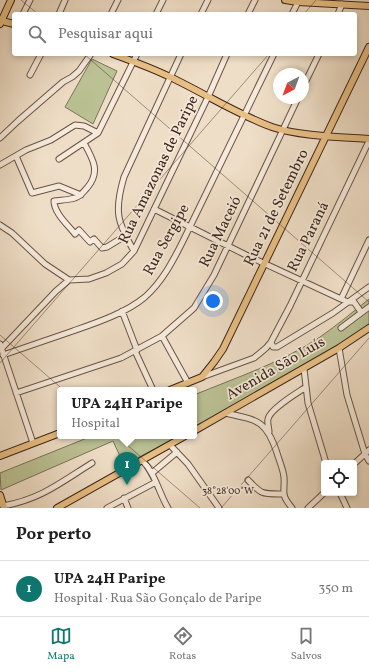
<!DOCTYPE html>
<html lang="pt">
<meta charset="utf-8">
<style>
:root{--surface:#fff;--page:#f2f2f2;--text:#222;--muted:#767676;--line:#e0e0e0;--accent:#0f766e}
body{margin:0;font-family:Vollkorn,serif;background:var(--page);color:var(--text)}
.controls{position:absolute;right:12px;bottom:12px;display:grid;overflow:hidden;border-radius:4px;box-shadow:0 2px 6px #0003}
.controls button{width:36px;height:36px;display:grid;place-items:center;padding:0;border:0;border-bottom:1px solid var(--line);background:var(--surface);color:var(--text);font:20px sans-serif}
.compass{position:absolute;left:273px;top:68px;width:36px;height:36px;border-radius:50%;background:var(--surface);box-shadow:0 2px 6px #0003;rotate:221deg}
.you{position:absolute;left:213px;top:301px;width:14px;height:14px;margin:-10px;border:3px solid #fff;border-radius:50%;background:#1a73e8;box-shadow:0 0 0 6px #1a73e833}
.badge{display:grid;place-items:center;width:26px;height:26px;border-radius:50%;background:var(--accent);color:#fff;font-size:13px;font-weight:700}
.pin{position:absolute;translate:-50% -33px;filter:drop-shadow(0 1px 2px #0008)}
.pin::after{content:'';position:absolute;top:21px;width:14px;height:12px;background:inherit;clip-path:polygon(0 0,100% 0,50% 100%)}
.popup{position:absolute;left:57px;top:387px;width:140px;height:52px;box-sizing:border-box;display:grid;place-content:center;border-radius:4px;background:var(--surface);filter:drop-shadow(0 1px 3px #0005);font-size:13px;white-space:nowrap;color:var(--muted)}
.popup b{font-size:15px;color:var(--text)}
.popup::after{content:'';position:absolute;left:50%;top:100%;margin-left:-8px;border:8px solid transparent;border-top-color:var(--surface)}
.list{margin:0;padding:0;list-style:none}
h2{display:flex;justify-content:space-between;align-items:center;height:52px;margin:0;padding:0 16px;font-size:17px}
h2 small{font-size:13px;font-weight:400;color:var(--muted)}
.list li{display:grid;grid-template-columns:26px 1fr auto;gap:12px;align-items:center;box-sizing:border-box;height:56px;padding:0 16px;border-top:1px solid var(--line)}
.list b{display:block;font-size:15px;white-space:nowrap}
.list p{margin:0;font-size:13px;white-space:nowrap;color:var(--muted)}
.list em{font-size:13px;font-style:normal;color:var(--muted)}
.icon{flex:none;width:22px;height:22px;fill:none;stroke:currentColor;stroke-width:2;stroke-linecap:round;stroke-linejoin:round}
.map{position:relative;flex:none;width:369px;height:508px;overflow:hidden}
.search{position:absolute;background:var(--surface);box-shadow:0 2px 6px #0003;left:12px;right:12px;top:12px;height:44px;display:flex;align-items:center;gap:10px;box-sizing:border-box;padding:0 14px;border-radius:4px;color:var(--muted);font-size:15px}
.sheet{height:108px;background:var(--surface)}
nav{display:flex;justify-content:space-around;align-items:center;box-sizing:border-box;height:56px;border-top:1px solid var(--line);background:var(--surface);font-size:11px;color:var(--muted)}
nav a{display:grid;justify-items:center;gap:2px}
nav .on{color:var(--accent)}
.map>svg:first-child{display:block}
.green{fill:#bbc194;stroke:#7c7458}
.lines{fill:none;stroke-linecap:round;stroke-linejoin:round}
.minor-casing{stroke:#6a5447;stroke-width:7}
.major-casing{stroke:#3e261c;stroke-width:8}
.minor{stroke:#f5eadb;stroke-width:5}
.major{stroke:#e8bf84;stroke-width:6}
.ticks{fill:none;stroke:#3e261c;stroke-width:1;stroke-opacity:0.45}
.labels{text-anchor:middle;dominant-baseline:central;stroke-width:3.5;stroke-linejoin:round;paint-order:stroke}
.street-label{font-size:15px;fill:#3e261c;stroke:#f5eadb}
.ticks-label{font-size:10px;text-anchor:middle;fill:#3e261c;stroke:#f5eadb;stroke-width:3.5;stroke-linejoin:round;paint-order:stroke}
</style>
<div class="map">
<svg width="369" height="508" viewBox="0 0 369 508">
<rect width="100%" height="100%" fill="#efdec7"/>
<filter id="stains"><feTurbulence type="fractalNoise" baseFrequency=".005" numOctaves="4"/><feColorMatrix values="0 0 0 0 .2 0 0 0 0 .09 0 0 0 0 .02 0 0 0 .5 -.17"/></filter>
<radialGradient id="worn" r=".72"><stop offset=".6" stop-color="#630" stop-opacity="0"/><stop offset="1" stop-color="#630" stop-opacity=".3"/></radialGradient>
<!-- green -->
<path class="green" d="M92 59 117 71 93 124 65 107Z
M369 299V328L194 428V395C235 378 283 362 320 337 337 325 353 312 369 299Z
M92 436H179L124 465 113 441 1 490 0 473Z"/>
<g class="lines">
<defs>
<path id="minor" d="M23 14 30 0
M59 14 65 0
M111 14 118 0
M156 14 163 0
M201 14 208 0
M248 14 255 0
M292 14 298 2
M338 14 342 4
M30 75 41 54
M303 87 319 54
M0 138 18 121 63 82 72 77 79 71 91 54
M84 143C93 159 101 172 87 188 83 192 81 196 75 198 68 200 61 200 54 201 54 213 68 225 75 234L79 230 90 242 94 239 102 248 107 247 125 236
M16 156 32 193 59 186 81 195
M59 159 98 133 137 54
M0 165 26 150 51 140 75 125 84 126 98 133
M154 209 246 255 341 299 348 302H354L361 312
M0 225 12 233 45 264 69 280
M134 251C117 222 114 211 124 177L181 54
M341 299 369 240
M122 311 137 350
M341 328 369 307
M162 336 188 383
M271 342 273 347H277L333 313 369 287
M0 344 33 443
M339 348 347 395 365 454 369 461
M1 349 56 291 69 280 89 279 106 273 122 264 134 251 208 97 227 54
M135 351 153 390
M3 355C26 347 50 339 73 331 96 323 126 313 145 297 162 282 173 261 183 241L274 54
M304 369 308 403 326 463
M202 377 254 358 266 348 271 342 290 306 369 141
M16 393 121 358 162 336 194 308 214 275 298 98
M225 413C256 420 266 419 277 453 279 460 283 469 284 477 285 494 280 493 292 508
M269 432C269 428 267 423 268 419 270 409 297 393 306 387
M170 445 188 464 219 508
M142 460C155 473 159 493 168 508
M354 464 369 450
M152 473 177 452
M248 480C262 495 262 494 283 494
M340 493 347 508
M124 498 128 508
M3 506C41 499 60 483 92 463
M107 508 156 482
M308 508 324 493"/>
<path id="major" d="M285 0 298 2 369 6
M2 21 14 24
M0 24 11 0
M113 54C132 61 152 68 170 77 204 93 236 114 272 127 298 136 340 137 369 139
M170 390 202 377 214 362 223 349 369 47
M194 431 339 348 369 328
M0 456 60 433
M0 495 4 508
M57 508 185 436"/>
</defs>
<!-- minor casing -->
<use href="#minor" class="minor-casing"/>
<!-- major casing -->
<use href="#major" class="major-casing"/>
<!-- minor -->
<use href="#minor" class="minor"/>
<!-- major -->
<use href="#major" class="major"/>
</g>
<!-- ticks -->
<path class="ticks" d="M21 0 38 14M304 14 316 0M84 54 369 302M0 335 200 508M0 363 269 54M221 508 369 338"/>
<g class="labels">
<!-- street labels -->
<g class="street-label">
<text transform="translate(159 170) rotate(-64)">Rua Amazonas de Paripe</text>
<text transform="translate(277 208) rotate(-64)">Rua 21 de Setembro</text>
<text transform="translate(221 232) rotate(-64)">Rua Maceió</text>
<text transform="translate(309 237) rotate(-64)">Rua Paraná</text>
<text transform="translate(167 240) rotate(-61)">Rua Sergipe</text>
<text transform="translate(276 369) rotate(-30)">Avenida São Luís</text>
</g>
</g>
<g class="ticks-label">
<text x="228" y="494">38°28'00"W</text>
</g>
<rect width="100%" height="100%" filter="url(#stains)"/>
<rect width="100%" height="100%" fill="url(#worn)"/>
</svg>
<div class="controls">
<button><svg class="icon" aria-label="locate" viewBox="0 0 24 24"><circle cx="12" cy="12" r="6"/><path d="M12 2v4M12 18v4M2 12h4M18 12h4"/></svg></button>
</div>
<svg class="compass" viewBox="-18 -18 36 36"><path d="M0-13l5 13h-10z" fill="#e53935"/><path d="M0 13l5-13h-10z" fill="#767676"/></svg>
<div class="you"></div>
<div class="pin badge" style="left:127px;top:485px">1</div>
<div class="popup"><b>UPA 24H Paripe</b>Hospital</div>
<div class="search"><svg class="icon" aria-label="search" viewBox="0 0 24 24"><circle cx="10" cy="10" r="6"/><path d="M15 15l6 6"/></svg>Pesquisar aqui</div>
</div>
<section class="sheet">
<h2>Por perto<small></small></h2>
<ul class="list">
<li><span class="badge">1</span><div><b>UPA 24H Paripe</b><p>Hospital · Rua São Gonçalo de Paripe</p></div><em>350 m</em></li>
</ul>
</section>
<nav>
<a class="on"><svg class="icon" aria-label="map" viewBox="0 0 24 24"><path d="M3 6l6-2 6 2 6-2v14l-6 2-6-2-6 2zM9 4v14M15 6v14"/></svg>Mapa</a>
<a><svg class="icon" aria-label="directions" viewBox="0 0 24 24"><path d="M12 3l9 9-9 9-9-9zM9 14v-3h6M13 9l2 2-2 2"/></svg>Rotas</a>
<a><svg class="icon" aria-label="saved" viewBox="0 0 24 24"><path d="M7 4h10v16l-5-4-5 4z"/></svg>Salvos</a>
</nav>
